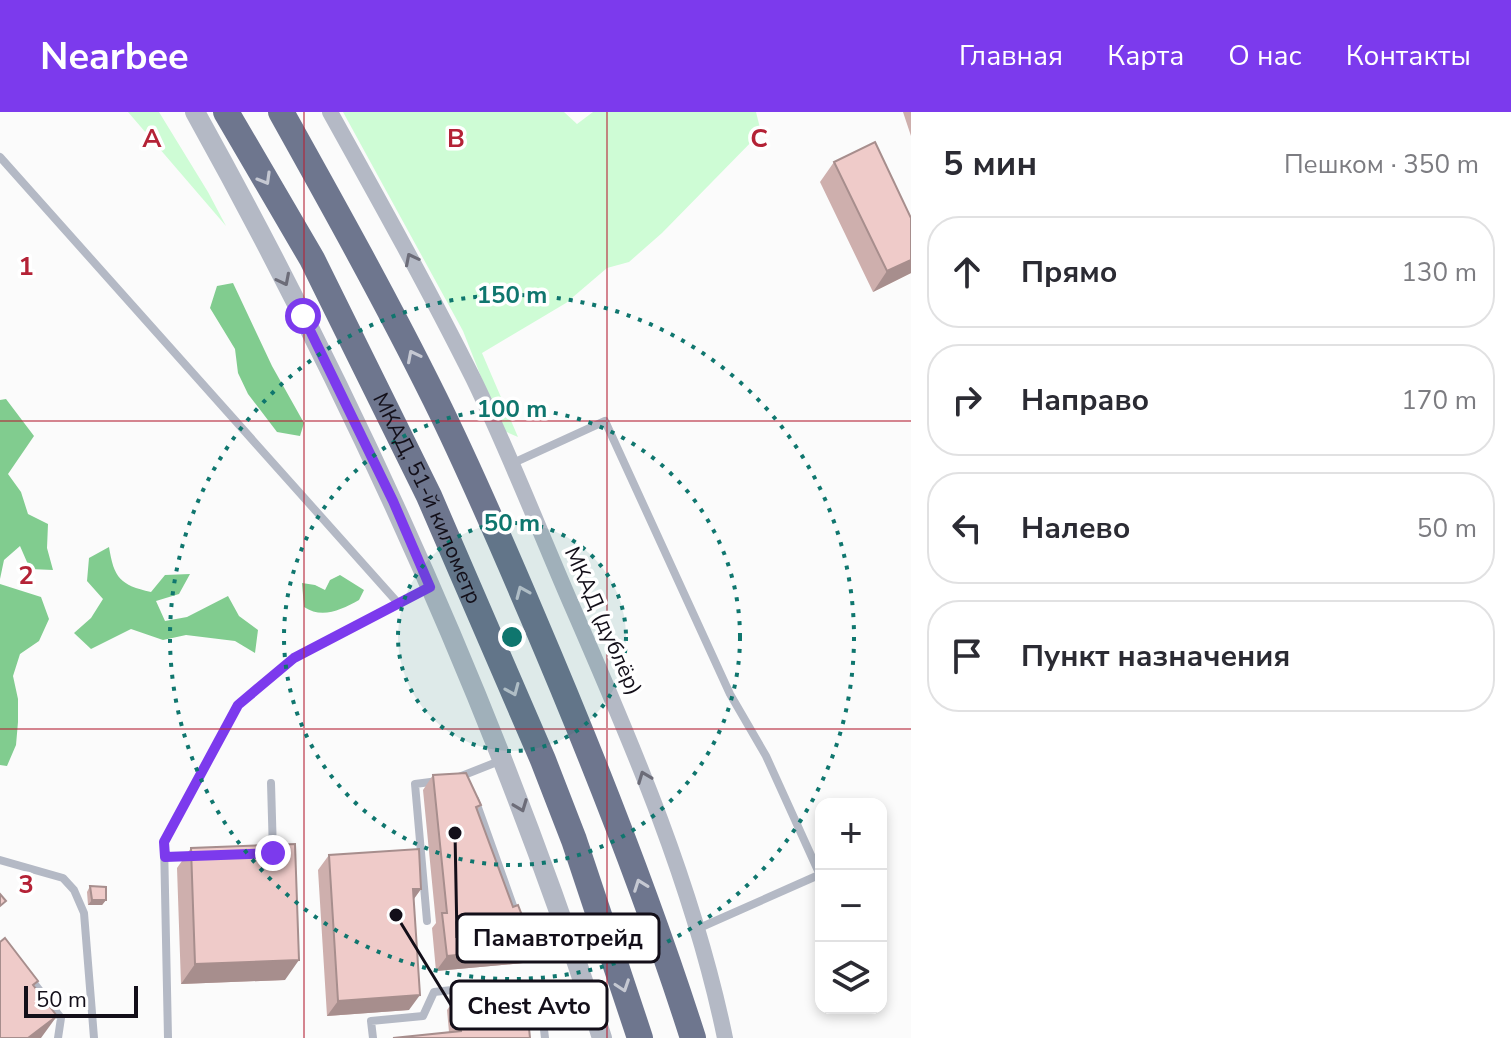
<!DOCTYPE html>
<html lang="ru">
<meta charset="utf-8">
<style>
:root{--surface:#fff;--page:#f2f2f3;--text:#2b2b33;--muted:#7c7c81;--line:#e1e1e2;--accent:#7c3aed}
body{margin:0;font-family:"Nunito Sans",sans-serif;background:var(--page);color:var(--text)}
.controls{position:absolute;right:24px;bottom:24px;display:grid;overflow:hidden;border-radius:16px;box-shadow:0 4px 12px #0003}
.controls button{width:72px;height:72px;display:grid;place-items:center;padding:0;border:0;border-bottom:2px solid var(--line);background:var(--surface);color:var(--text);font:40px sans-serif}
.scale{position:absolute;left:24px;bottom:20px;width:114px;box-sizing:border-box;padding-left:8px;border:4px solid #130f19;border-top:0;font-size:22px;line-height:28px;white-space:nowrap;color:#130f19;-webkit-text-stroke:6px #fff;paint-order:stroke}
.stop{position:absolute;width:24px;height:24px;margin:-18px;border:6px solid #7c3aed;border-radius:50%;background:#fff}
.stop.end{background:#7c3aed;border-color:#fff;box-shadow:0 2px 8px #0008}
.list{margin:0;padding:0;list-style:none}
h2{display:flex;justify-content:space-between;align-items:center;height:104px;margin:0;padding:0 32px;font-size:34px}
h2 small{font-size:26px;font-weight:400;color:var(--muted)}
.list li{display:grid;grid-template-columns:52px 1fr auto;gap:24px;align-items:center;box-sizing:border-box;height:112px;margin:0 16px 16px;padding:0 16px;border:2px solid var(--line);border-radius:32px}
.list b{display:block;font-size:30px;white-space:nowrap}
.list em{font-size:26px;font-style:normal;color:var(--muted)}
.icon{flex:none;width:44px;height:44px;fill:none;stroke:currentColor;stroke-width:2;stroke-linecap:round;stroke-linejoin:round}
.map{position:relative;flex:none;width:911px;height:926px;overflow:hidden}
header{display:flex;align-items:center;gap:48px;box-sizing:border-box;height:112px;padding:0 40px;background:var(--accent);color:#fff}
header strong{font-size:38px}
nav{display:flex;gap:44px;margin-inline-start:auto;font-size:28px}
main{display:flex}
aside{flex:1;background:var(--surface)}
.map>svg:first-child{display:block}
.green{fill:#cefcd5}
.forest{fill:#81cc8f}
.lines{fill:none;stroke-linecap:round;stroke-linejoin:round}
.service{stroke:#b4b9c5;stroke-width:8}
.minor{stroke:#b4b9c5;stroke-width:16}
.tertiary{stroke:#b4b9c5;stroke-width:20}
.trunk{stroke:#6e768e;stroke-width:26}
.wall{fill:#ceafad}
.shaded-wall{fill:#a78e8d}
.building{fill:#efcbc9;stroke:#a78e8d;stroke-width:2}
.oneway{stroke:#c5c8d2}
.oneway2{stroke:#6c6c78}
.route{stroke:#7c3aed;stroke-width:10}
.grid{fill:none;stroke:#b42236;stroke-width:2;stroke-opacity:0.55}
.ring{fill:none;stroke:#0f766e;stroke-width:4;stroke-dasharray:4 8}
.labels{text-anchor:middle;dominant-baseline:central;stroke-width:7;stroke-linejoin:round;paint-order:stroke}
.street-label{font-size:22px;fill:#130f19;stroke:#fff}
.grid-label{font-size:26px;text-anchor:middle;font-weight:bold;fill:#b42236;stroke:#fff;stroke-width:7;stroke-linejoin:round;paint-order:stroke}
.centre{fill:#0f766e;stroke:#fff;stroke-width:4}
.ring-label{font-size:24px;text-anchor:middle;font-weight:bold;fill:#0f766e;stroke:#fff;stroke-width:7;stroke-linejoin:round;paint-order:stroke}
.leader{fill:none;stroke:#130f19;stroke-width:3}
.callout-dot{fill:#130f19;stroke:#fff;stroke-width:3}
.callout{fill:#fff;stroke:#130f19;stroke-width:3}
.callout-label{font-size:24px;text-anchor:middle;font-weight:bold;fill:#130f19}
</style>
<header>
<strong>Nearbee</strong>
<nav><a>Главная</a><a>Карта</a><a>О нас</a><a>Контакты</a></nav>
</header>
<main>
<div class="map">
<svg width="911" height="926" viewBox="0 0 911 926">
<rect width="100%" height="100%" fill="#fbfbfb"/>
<!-- green -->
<path class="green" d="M128 0H159L208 80 226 114Z
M343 0H564L577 12 593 0H756L761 20 662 121 629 150 607 156 566 191 482 241 518 325 502 318 463 219Z"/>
<!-- forest -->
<path class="forest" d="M233 171 272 254 304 311 300 324 277 320 248 282 238 261 235 237 210 196 217 174Z
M6 287 34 324 8 362 21 380 28 402 48 412 47 436 53 458 30 457 20 434 4 448 0 467V288Z
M109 435C114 466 120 473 151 480L165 463 190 462 179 482 156 489 165 509 187 505 228 484 239 504 258 518 255 541 235 529 186 523 163 528 131 517 91 537 74 521 91 506 103 487 87 469 89 446Z
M340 463 364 478 359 488C341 498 322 507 304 495L302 471 315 473 325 478 330 468Z
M0 472 41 485 49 507 39 529 20 542 13 564 18 587V610L16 633 7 654 0 653Z"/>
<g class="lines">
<!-- service -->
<path class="service" d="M0 45 398 491
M511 352 605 309 730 582 766 644 820 763
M459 665 502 648
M271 671 273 741
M475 687 516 802
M165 745 196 744
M0 748 63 766 74 778 84 801 94 926
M427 809 415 672 438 669
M697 817 821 762
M30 866 61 906 58 926
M168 926 164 730 238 593 294 546 430 475
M373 926 371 909 423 904 434 880 479 875 506 879 539 875 545 926"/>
<!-- minor -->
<path class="minor" d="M330 0C379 88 428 176 473 266 509 340 539 418 572 494 633 634 694 776 725 926"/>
<!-- tertiary -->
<path class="tertiary" d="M195 0C359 295 498 605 602 926"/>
<!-- trunk -->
<g class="trunk">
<path id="s1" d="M226 0 312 147 429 384 543 648 574 728 640 926"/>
<path d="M281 0C334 95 387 190 435 287 470 358 501 430 532 503 591 641 647 782 693 926"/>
</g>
</g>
<!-- wall -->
<path class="wall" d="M903 0H911V24Z
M834 50 911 161 873 180 820 70Z
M433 663 481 693 477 698 523 851 436 859 432 816 436 811 423 678Z
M191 736 285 868 181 872 177 756Z
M329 743 421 777 414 787 409 898 327 904 318 758Z
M90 774 106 788 102 793H88L87 780Z
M458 883 530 926 449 920 447 898Z"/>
<!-- shaded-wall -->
<path class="shaded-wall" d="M911 148V161L873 180 887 159Z
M413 777H421L410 792Z
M92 788H106L102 793H88Z
M534 835 523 851 436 859 447 844Z
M299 848 285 868 181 872 195 852Z
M420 883 409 898 327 904 338 889Z
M57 904 41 926H28Z"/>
<!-- building -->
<path class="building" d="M875 30 911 106V148L887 159 834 50Z
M466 661 481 693 476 695 513 795 518 793 534 835 447 844 442 801H447L433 663Z
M295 732 299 848 195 852 191 736Z
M419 737 421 777H413L420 883 338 889 329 743Z
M90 774 106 775V788H92Z
M0 782 6 789 0 794Z
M5 826 38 869 33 873 57 904 28 926H0V830Z
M525 876 530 926H393L461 919 458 883Z"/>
<!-- one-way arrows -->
<defs><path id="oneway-chevron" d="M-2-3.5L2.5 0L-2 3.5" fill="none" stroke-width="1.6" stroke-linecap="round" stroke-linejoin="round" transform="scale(2)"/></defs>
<g class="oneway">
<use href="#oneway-chevron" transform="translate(265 67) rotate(60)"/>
<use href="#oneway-chevron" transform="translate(413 244) rotate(-117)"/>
<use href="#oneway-chevron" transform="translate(522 480) rotate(-113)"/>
<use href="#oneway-chevron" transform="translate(513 578) rotate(67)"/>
<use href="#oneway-chevron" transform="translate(640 773) rotate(-110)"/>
<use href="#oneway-chevron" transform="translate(623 874) rotate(71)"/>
</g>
<g class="oneway2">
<use href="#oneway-chevron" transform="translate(411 147) rotate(-117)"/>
<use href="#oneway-chevron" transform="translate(284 168) rotate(63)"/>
<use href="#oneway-chevron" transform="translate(644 665) rotate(-111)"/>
<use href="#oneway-chevron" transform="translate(521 694) rotate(69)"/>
</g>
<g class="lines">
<!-- route -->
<path class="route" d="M273 741 165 745 164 730 238 593 294 546 430 475 393 389 303 204"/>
</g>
<!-- grid -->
<path class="grid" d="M304 0V926M607 0V926M0 309H911M0 617H911"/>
<!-- distance rings -->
<circle cx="512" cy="525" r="114" fill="#0f766e" fill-opacity=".12"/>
<g class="ring">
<circle cx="512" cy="525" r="114"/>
<circle cx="512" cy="525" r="228"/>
<circle cx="512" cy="525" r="342"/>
</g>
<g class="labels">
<!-- street labels -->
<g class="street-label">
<text stroke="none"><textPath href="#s1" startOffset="436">МКАД, 51-й километр</textPath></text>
<text transform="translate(603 509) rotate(66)">МКАД (дублёр)</text>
</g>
</g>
<g class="grid-label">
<text x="152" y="35">A</text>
<text x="456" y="35">B</text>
<text x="759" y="35">C</text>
<text x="26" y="163">1</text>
<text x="26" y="472">2</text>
<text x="26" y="781">3</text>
</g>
<circle cx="512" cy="525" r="12" class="centre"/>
<g class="ring-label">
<text x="512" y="191">150 m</text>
<text x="512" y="305">100 m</text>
<text x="512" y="419">50 m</text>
</g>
<!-- callouts -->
<path class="leader" d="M455 721L457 826M396 803L451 893"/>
<g class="callout-dot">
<circle cx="455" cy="721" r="8"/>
<circle cx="396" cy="803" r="8"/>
</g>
<g class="callout">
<rect x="457" y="802" width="202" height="48" rx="8"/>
<rect x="451" y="869" width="156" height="48" rx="8"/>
</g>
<g class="callout-label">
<text x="558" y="834">Памавтотрейд</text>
<text x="529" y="902">Chest Avto</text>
</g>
</svg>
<div class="controls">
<button>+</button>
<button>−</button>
<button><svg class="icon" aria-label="layers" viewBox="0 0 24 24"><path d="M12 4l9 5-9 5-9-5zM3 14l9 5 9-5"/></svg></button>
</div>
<div class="scale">50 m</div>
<div class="stop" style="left:303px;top:204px"></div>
<div class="stop end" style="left:273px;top:741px"></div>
</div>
<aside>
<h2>5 мин<small>Пешком · 350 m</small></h2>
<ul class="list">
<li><svg class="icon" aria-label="ahead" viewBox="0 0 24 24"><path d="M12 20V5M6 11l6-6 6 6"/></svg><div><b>Прямо</b></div><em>130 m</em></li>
<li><svg class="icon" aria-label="right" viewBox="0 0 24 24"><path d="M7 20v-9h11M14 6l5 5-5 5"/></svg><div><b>Направо</b></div><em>170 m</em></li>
<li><svg class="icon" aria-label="left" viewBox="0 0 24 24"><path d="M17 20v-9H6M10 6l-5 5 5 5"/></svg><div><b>Налево</b></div><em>50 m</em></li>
<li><svg class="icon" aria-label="arrive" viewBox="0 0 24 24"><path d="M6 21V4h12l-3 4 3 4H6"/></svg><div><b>Пункт назначения</b></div></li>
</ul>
</aside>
</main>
